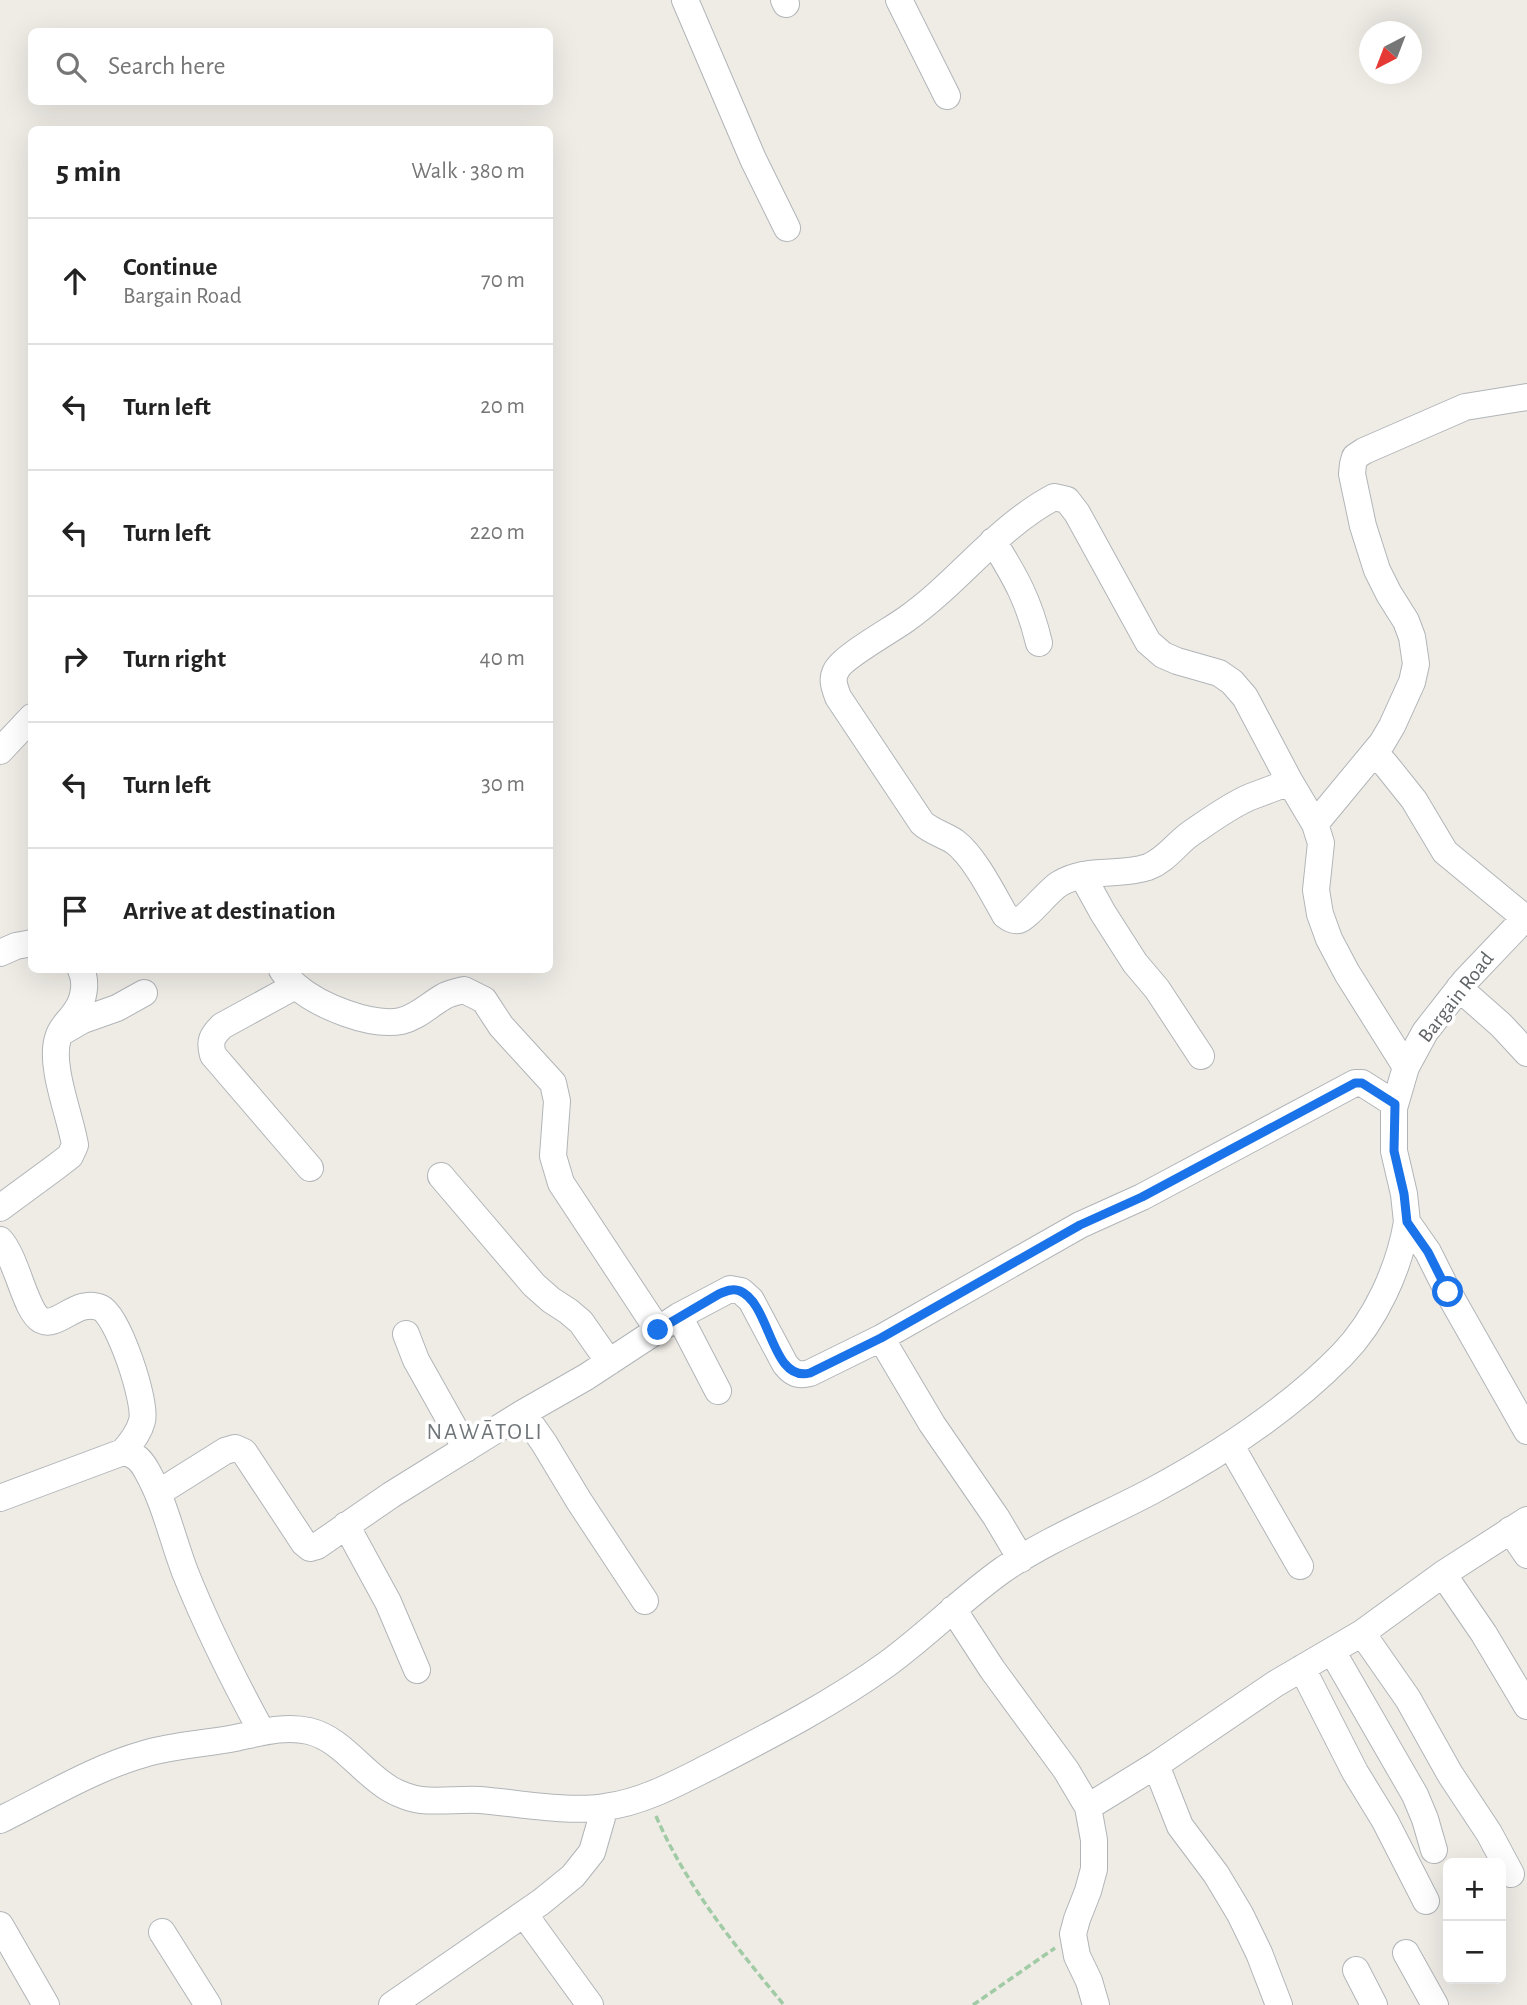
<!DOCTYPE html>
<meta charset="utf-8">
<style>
:root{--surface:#fff;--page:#f6f6f6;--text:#222;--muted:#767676;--line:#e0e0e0}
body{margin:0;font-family:"Alegreya Sans",sans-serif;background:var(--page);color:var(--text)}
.controls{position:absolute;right:21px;bottom:21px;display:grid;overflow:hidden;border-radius:10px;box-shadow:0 7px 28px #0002}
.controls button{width:63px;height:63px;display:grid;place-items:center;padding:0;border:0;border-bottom:2px solid var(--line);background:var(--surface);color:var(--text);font:35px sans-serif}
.compass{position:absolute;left:1359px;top:21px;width:63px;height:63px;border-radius:50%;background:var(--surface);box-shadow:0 7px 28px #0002;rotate:222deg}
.stop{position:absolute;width:21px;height:21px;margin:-16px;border:5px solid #1a73e8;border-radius:50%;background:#fff}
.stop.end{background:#1a73e8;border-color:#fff;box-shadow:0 2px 7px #0008}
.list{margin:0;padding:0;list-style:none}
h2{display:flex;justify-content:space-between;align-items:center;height:91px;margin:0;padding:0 28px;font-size:30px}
h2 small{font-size:23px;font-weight:400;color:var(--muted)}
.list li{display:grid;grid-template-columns:46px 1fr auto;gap:21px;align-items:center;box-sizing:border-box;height:126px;padding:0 28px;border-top:2px solid var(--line)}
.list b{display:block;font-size:26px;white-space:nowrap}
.list p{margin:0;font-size:23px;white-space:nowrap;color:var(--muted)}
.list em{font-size:23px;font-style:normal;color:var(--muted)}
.icon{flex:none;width:38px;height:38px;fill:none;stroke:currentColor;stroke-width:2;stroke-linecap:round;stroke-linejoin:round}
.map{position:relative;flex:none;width:1527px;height:2005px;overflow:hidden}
.search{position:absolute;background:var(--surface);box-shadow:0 7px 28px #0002;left:28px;top:28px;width:525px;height:77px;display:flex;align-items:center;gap:18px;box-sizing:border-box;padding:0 24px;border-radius:10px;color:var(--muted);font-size:26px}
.panel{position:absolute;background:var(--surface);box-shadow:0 7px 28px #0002;left:28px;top:126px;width:525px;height:847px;border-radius:10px}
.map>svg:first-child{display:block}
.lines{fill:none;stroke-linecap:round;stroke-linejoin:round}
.minor-casing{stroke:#b1b5b8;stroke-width:28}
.path{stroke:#a0cba5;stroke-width:3.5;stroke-dasharray:7 3.5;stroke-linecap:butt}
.minor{stroke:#fff;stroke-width:26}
.route{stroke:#1a73e8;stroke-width:9}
.labels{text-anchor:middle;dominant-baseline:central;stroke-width:7;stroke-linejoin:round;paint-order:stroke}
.street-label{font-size:21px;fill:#5e6366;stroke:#fff}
.neighbourhood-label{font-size:23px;letter-spacing:2px;fill:#6f7578;stroke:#fff}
</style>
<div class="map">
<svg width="1527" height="2005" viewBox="0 0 1527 2005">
<rect width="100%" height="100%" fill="#efece6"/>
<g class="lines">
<defs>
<path id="minor" d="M685 0 753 159 787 228
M784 0 786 4
M899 0 947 96
M993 541C1016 578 1029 601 1039 643
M0 751 32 717
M1375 753 1386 765 1414 800 1445 852 1525 918
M1290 782C1277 787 1263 792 1250 797 1229 806 1209 821 1190 834 1176 844 1166 860 1148 867 1119 877 1086 867 1059 884 1048 891 1028 917 1019 920 1013 921 1009 918 1005 915 993 894 974 856 955 842 945 835 932 832 922 823L838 697C835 688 831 680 836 671 841 658 891 630 905 620 958 583 996 528 1054 497L1067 500 1077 513 1148 642 1163 655 1177 661 1219 673 1232 682 1245 697 1290 782 1315 824 1321 843 1316 890 1320 914 1329 939 1347 973 1406 1067
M1315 824 1382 743 1392 726 1412 682 1416 664 1412 637 1406 621 1389 594 1377 570 1363 526 1352 474 1353 464 1355 457 1364 451 1465 407 1527 397
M1082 875 1103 913 1135 963 1157 989 1201 1056
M1527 916 1465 981 1425 1032 1406 1067 1394 1108V1151L1404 1194 1407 1222 1428 1252 1448 1292 1527 1431
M0 953 16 946 32 943
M282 970C286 975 291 982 296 986 319 1006 371 1027 401 1021 418 1017 429 1005 443 997 449 993 457 992 464 990L484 1000 501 1026 553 1083 557 1101 553 1156 561 1183 658 1330
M295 986 222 1026C212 1036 209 1041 213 1055L310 1168
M1459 988 1501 1025 1527 1053
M64 1031 83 1020 117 1008 144 993
M441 1176 534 1285 551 1300 568 1311 581 1322 609 1362
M0 1208 57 1166 70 1156 75 1145C70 1115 49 1065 58 1038 61 1026 70 1021 76 1011 84 1000 87 982 81 970
M0 1240C17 1258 25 1311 41 1320 58 1329 77 1297 101 1308 118 1316 147 1402 142 1421 139 1433 131 1443 123 1452
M679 1316 718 1391
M406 1334 416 1360 466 1449
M881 1338 932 1424 996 1517 1021 1559
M523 1413 544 1443 579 1501 645 1601
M1231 1446 1300 1566
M158 1493 225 1451 235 1448 244 1452 304 1543 310 1548 317 1546 391 1495 523 1413 586 1377 679 1316 730 1289 741 1291 751 1300 785 1364C793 1374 798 1376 810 1373L881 1338 1080 1225 1142 1197 1355 1083H1362L1395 1104
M0 1498 123 1452C135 1454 141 1460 147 1471 165 1503 172 1538 185 1572 207 1627 233 1679 262 1732
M346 1525 388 1602 417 1670
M1510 1530 1527 1555
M1443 1574 1484 1634 1527 1706
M953 1609 992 1669 1066 1770 1088 1807 1094 1840V1869L1088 1891 1077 1919 1073 1934 1077 1956 1089 1981 1096 2005
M1362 1633 1408 1699 1450 1774 1489 1833 1511 1874
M1332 1651 1415 1795 1425 1819 1434 1850
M1302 1668 1355 1772 1385 1821 1426 1901
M1156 1765 1180 1826 1216 1874 1240 1914 1259 1953 1279 2005
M1088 1807 1156 1765 1275 1684 1362 1633 1443 1574 1527 1520
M0 1820C47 1797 94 1768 144 1754 174 1745 205 1744 235 1738 259 1733 284 1725 309 1731 342 1739 361 1772 390 1789 398 1794 412 1799 421 1800 441 1802 460 1799 480 1800 518 1803 568 1813 605 1807 644 1802 679 1782 713 1765 773 1734 833 1703 887 1664 928 1634 963 1598 1004 1569 1050 1538 1103 1517 1152 1491 1221 1454 1287 1411 1342 1355 1376 1320 1399 1269 1407 1222
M524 1914 590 2005
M0 1925 46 2005
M162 1932 208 2005
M1406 1953 1435 2005
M1356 1970 1374 2005
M392 2005 541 1902 573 1876 592 1852 605 1807"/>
</defs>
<!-- minor casing -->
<use href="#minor" class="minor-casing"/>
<!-- path -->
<path class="path" d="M656 1816C686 1886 736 1947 784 2005
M973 2005 1055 1948"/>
<!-- minor -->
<use href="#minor" class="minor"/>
</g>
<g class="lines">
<!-- route -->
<path class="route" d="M658 1330 719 1294C726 1291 733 1288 740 1291 771 1304 771 1383 810 1373L881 1338 1080 1225 1142 1197 1355 1083H1362L1395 1104 1394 1151 1404 1194 1407 1222 1428 1252 1448 1292"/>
</g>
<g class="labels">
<!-- street labels -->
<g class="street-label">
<text transform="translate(1456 997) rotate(-52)">Bargain Road</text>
</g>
<!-- neighbourhood labels -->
<g class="neighbourhood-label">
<text x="485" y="1432">NAWĀTOLI</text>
</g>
</g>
</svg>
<div class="controls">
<button>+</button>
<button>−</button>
</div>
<svg class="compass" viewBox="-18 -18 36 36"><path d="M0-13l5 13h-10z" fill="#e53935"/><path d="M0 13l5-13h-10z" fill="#767676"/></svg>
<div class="stop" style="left:1448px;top:1292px"></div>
<div class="stop end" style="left:658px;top:1330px"></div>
<div class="search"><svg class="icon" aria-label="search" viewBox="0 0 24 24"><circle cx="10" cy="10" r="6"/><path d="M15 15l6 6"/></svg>Search here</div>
<section class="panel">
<h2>5 min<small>Walk · 380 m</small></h2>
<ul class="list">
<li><svg class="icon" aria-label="ahead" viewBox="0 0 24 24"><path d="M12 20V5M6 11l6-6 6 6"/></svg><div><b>Continue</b><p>Bargain Road</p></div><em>70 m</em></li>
<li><svg class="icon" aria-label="left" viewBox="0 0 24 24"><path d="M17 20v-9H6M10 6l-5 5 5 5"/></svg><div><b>Turn left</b></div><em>20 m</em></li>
<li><svg class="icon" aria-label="left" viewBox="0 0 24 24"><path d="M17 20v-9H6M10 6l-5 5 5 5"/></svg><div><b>Turn left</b></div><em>220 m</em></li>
<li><svg class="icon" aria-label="right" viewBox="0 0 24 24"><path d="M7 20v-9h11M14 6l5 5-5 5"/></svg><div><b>Turn right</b></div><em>40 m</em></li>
<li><svg class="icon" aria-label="left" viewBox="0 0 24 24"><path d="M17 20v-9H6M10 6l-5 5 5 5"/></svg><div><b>Turn left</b></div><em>30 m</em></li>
<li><svg class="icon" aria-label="arrive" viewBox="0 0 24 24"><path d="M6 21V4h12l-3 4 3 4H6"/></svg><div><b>Arrive at destination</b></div></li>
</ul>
</section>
</div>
